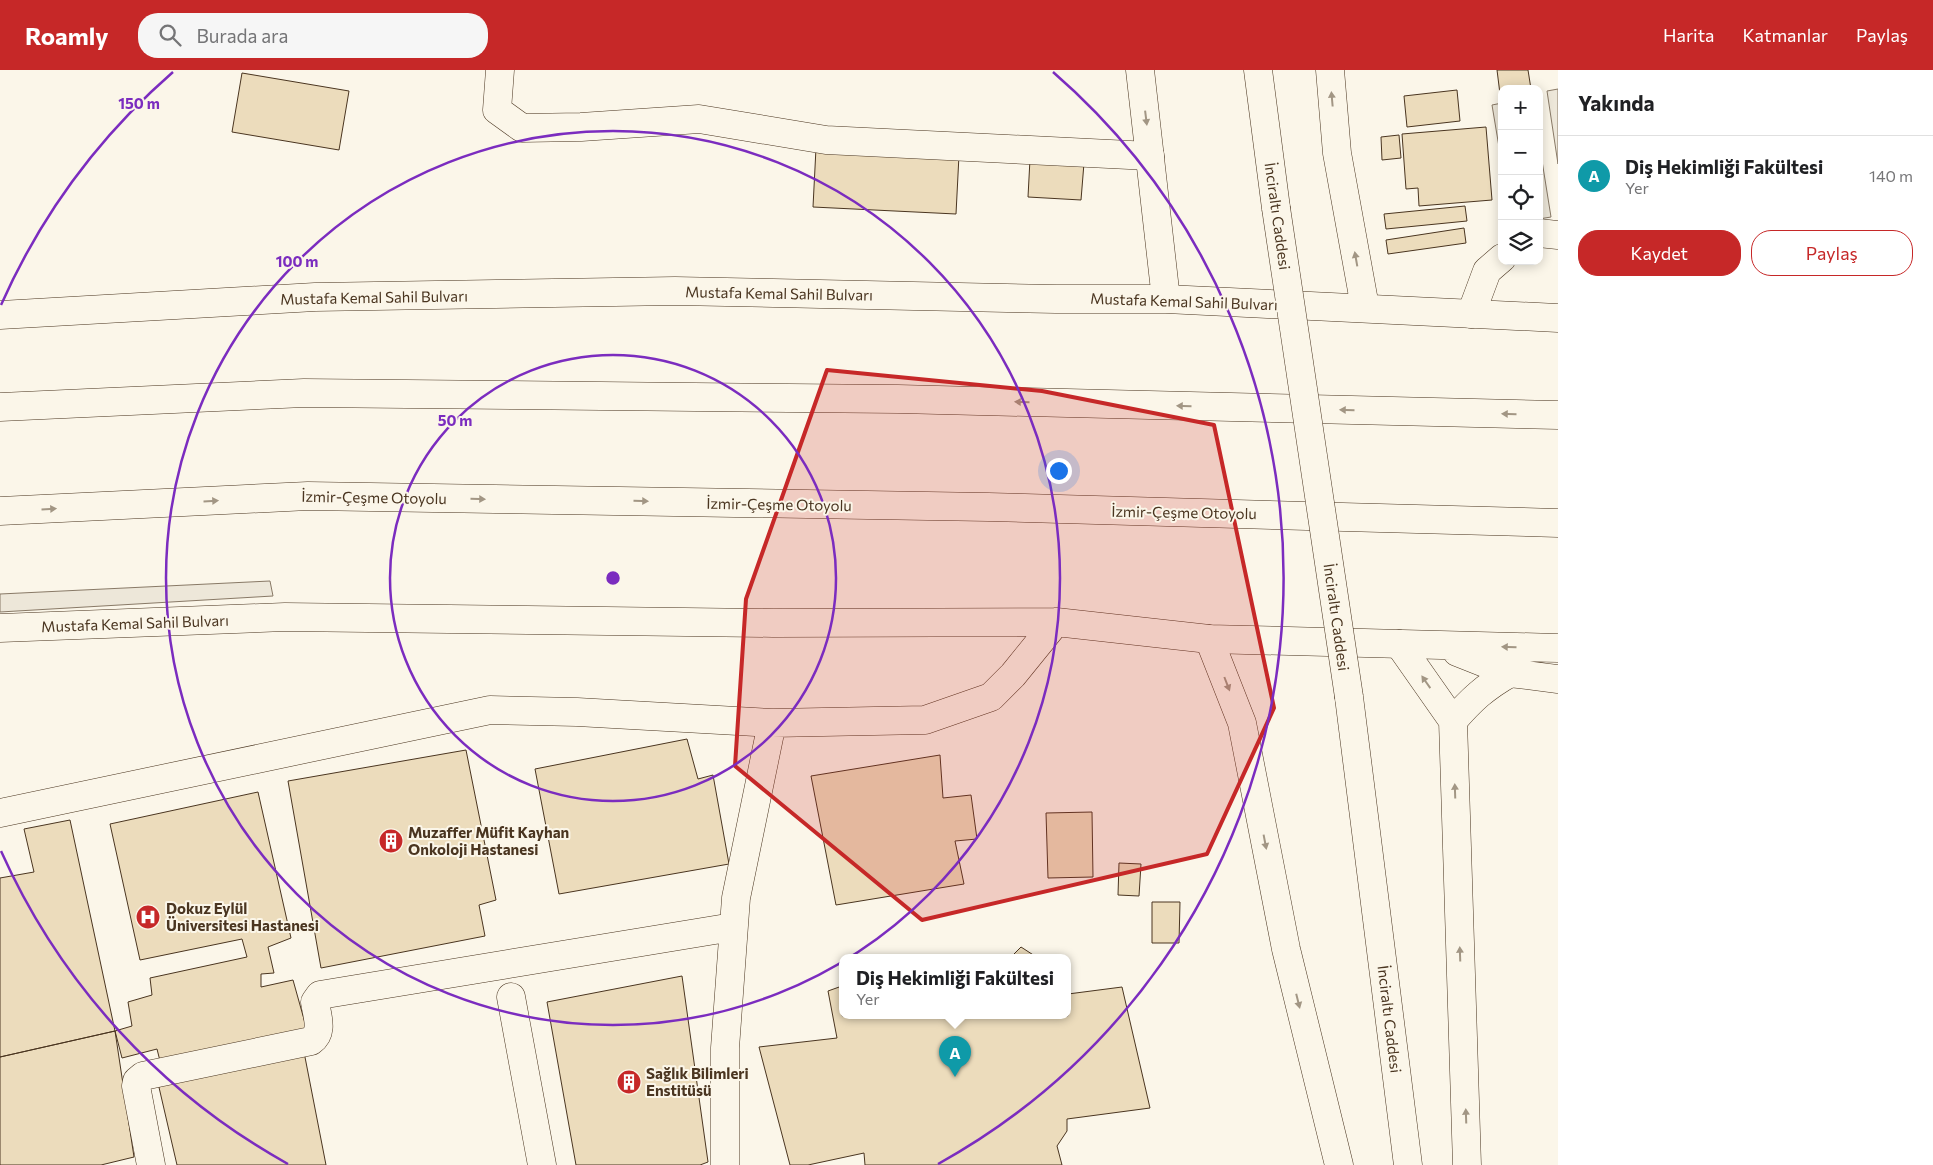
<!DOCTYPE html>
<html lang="tr">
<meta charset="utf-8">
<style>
:root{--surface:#fff;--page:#f6f6f6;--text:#202124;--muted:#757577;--line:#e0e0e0;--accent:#c62828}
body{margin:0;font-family:Commissioner,sans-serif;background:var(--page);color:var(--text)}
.controls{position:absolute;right:15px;top:15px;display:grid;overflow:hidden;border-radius:10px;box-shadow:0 2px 12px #0003}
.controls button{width:45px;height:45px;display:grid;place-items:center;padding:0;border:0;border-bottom:1px solid var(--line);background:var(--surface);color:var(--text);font:25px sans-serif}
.you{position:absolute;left:1058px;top:400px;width:18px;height:18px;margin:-12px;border:4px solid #fff;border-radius:50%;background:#1a73e8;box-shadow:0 0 0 8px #1a73e833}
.badge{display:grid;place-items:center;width:32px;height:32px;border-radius:50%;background:var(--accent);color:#fff;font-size:16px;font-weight:700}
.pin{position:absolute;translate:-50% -41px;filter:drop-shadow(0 1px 2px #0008)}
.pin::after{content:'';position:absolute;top:26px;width:18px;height:15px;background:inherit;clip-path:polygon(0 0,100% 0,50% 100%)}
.popup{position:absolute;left:839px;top:884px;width:232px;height:65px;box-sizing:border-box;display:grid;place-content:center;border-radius:10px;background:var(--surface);filter:drop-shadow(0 1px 4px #0005);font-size:16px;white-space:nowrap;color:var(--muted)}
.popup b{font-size:19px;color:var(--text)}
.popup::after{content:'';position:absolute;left:50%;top:100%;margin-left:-10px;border:10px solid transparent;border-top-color:var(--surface)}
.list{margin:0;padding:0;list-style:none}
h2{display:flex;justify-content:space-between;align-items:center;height:65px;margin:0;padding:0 20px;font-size:21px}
h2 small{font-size:16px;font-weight:400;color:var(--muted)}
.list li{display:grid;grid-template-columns:32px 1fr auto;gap:15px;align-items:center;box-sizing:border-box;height:80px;padding:0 20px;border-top:1px solid var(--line)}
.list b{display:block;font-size:19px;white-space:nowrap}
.list p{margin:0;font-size:16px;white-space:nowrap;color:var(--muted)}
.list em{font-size:16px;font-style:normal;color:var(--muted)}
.actions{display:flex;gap:10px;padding:15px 20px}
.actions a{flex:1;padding:11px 0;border:1px solid var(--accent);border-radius:20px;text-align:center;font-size:18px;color:var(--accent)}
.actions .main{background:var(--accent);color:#fff}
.icon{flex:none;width:28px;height:28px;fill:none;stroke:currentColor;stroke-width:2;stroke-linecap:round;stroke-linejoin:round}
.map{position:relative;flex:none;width:1558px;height:1095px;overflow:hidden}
header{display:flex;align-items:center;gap:30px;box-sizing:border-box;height:70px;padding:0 25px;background:var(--accent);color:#fff}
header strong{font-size:24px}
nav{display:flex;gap:28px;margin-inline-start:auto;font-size:18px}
.search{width:350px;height:45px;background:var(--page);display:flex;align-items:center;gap:12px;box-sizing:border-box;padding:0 18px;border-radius:20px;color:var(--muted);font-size:19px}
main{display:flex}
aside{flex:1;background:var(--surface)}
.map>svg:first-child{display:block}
.parking{fill:#ede7d9;stroke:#887966}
.building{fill:#ecdcbc;stroke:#4a3520}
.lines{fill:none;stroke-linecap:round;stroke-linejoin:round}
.minor-casing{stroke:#4a3520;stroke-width:29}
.major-casing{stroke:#4a3520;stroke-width:29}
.highway-casing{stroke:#4a3520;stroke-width:29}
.minor{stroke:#fbf6e9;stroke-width:28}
.major{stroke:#fbf6e9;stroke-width:28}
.highway{stroke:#fbf6e9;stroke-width:28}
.major-bridge-casing{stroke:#4a3520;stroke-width:29;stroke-linecap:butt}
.major-bridge{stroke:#fbf6e9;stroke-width:28}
.oneway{fill:#a29684}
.marked{fill:#c62828;fill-opacity:0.2;stroke:#c62828;stroke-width:4;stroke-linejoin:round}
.ring{fill:none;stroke:#7b2cbf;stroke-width:2.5}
.labels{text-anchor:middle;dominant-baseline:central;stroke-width:4;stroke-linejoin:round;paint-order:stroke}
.street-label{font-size:15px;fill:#4a3520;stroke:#fbf6e9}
.poi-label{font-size:15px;font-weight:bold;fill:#4a3520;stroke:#fbf6e9;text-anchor:start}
.centre{fill:#7b2cbf;stroke:#fbf6e9;stroke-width:2.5}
.ring-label{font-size:15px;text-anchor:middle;font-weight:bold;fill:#7b2cbf;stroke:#fbf6e9;stroke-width:4;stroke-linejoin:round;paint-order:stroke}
</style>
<header>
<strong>Roamly</strong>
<div class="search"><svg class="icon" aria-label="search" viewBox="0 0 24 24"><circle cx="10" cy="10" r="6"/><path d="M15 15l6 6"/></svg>Burada ara</div>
<nav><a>Harita</a><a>Katmanlar</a><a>Paylaş</a></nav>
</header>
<main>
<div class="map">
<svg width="1558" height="1095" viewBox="0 0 1558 1095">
<rect width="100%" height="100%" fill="#fbf6e9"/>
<!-- parking -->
<path class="parking" d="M1558 19V94L1547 21Z
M1502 33V95L1492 35Z
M1539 72 1551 147 1539 149Z
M270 511 273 526 0 542V524Z"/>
<!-- building -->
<path class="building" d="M1497 0H1528L1531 19H1502V23L1500 24Z
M242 3 349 21 339 80 232 62Z
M1457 20 1460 51 1407 57 1404 26Z
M1486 57 1492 130 1419 136 1418 118 1406 119 1402 64Z
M1399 65 1401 88 1382 90 1381 67Z
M816 78 959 85 956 144 813 137Z
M1030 89 1084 93 1081 130 1028 127Z
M1465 136 1467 151 1386 159 1384 144Z
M1464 158 1466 173 1388 184 1386 170Z
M687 669 698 709 713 705 729 794 559 824 535 699Z
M466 680 496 830 479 835 485 866 321 898 288 711Z
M940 685 943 728 971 725 977 769 955 771 964 814 836 835 811 706Z
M258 722 291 868 268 877 274 903 261 904V917L293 910 307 960 160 991 157 979 122 988 115 961 132 956 128 932 152 925 150 908 247 887 242 869 140 890 110 754Z
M1092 742 1093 807 1048 808 1046 743Z
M70 750 115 961 0 987V808L34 802 24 759Z
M1119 793 1141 794 1139 826 1118 825Z
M1152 832H1180L1179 873H1152Z
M1021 877 1038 888H1010Z
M682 906 708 1092 700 1095H576L547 932Z
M842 916V946H1068V924L1122 917 1150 1038 1067 1049V1061L1057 1076 1062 1095H865L864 1083 808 1095H790L759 977 837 968 828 921Z
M115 961 134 1087 101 1095H0V987Z
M304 982 326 1095H177L158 1013Z"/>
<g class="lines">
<defs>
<path id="minor" d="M500 0 497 40 522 58 581 57 699 49 826 70 1150 86
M1539 163 1558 165
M1471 244 1487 201 1502 188
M0 558 285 547 773 553 1056 552 1209 569 1558 578
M1457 582 1510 603 1558 609
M0 743 490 640 577 642 772 653 925 650 991 627 1013 605 1056 552
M511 927 542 1095
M151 1095 136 1016 137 1011 143 1006 311 971C324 962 317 946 315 932L320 925 733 857
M725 1095V978L736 828 772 653"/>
<path id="major" d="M1140 0 1166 229
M1258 0 1276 138
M1330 0 1337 83 1365 237
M0 245 315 227 675 221 1056 229H1166L1558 248
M1209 569 1242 653 1286 879 1339 1095
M1399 574 1453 651 1467 1095
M1349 627 1408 1095
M1453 651C1471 630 1485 617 1510 603"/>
<path id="highway" d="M0 337 304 323 898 329 1558 345
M0 441 308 426 988 437 1558 453"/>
</defs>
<!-- minor casing -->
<use href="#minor" class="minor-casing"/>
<!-- major casing -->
<use href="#major" class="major-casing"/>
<!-- highway casing -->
<use href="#highway" class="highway-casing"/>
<!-- minor -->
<use href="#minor" class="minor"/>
<!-- major -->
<use href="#major" class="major"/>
<!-- highway -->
<use href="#highway" class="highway"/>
<defs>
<path id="major-bridge" d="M1276 138 1349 627"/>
</defs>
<!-- major-bridge casing -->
<use href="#major-bridge" class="major-bridge-casing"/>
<!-- major-bridge -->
<use href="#major-bridge" class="major-bridge"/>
</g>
<!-- one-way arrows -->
<defs><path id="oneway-solid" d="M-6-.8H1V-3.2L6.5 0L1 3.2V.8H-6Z" transform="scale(1.25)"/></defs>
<g class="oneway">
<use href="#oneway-solid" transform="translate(1332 29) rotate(-95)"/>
<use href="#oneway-solid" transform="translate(1146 48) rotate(83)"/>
<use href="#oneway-solid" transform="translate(1356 189) rotate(-100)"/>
<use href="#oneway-solid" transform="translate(1022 332) rotate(-179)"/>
<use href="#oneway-solid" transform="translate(1184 336) rotate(-179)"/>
<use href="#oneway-solid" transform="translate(1347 340) rotate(-179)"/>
<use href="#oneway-solid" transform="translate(1509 344) rotate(-179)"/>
<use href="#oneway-solid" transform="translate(478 429) rotate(1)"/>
<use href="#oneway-solid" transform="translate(211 431) rotate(-3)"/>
<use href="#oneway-solid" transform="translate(641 431) rotate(1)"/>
<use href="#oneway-solid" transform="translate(49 439) rotate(-3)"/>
<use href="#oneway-solid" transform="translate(1509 577) rotate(-178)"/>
<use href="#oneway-solid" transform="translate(1426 612) rotate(-125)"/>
<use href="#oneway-solid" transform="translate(1227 614) rotate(69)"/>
<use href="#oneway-solid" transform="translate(1455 721) rotate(-92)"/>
<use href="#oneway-solid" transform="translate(1265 772) rotate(79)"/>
<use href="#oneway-solid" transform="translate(1460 884) rotate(-92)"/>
<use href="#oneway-solid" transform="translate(1298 931) rotate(76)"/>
<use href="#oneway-solid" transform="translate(1466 1046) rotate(-92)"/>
</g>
<!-- marked area -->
<path class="marked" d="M827 300 1042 321 1214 355 1274 638 1207 784 922 850 735 696 746 529Z"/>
<!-- distance rings -->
<g class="ring">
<circle cx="613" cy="508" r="223"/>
<circle cx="613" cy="508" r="447"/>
<path d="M288 1094A670 670 0 0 1 1 781M1 235A670 670 0 0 1 173 2M1053 2A670 670 0 0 1 938 1094"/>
</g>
<!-- icons -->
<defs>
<symbol id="building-disc" viewBox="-11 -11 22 22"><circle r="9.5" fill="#c62828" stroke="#fbf6e9"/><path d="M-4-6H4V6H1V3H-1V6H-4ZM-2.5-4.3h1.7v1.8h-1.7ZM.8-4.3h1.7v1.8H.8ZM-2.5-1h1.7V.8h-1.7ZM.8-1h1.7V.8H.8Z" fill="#fff"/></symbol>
<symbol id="hospital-disc" viewBox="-11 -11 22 22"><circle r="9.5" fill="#c62828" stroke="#fbf6e9"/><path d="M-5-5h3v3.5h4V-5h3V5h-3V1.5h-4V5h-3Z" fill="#fff"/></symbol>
</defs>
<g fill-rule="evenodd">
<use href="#building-disc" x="377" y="757" width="28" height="28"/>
<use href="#hospital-disc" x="134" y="833" width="28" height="28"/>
<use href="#building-disc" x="615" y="998" width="28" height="28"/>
</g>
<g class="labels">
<!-- street labels -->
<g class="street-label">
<text transform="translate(1278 146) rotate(82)">İnciraltı Caddesi</text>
<text transform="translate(779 223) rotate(1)">Mustafa Kemal Sahil Bulvarı</text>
<text transform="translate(374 227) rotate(-1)">Mustafa Kemal Sahil Bulvarı</text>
<text transform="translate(1184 231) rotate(2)">Mustafa Kemal Sahil Bulvarı</text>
<text transform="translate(374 427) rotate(1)">İzmir-Çeşme Otoyolu</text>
<text transform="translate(779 434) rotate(1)">İzmir-Çeşme Otoyolu</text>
<text transform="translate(1184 442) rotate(1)">İzmir-Çeşme Otoyolu</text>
<text transform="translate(1337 547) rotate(82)">İnciraltı Caddesi</text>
<text transform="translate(135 553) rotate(-2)">Mustafa Kemal Sahil Bulvarı</text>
<text transform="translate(1390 949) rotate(83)">İnciraltı Caddesi</text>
</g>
<!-- poi labels -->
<g class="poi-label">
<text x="408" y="762">Muzaffer Müfit Kayhan<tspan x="408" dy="17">Onkoloji Hastanesi</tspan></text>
<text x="166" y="838">Dokuz Eylül<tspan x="166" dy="17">Üniversitesi Hastanesi</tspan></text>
<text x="646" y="1003">Sağlık Bilimleri<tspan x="646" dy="17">Enstitüsü</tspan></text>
</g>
</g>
<circle cx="613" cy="508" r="8" class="centre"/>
<g class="ring-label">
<text x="139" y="39">150 m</text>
<text x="297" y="197">100 m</text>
<text x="455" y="356">50 m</text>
</g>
</svg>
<div class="controls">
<button>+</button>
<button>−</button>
<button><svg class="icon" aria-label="locate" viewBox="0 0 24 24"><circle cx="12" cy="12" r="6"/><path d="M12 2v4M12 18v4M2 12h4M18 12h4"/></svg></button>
<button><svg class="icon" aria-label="layers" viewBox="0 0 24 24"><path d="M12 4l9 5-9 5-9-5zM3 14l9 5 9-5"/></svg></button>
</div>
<div class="you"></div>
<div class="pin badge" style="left:955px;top:1007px;background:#0f9aa8">A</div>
<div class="popup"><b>Diş Hekimliği Fakültesi</b>Yer</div>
</div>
<aside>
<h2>Yakında<small></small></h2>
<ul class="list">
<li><span class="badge" style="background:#0f9aa8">A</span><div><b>Diş Hekimliği Fakültesi</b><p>Yer</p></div><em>140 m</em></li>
</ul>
<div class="actions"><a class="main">Kaydet</a><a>Paylaş</a></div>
</aside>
</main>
